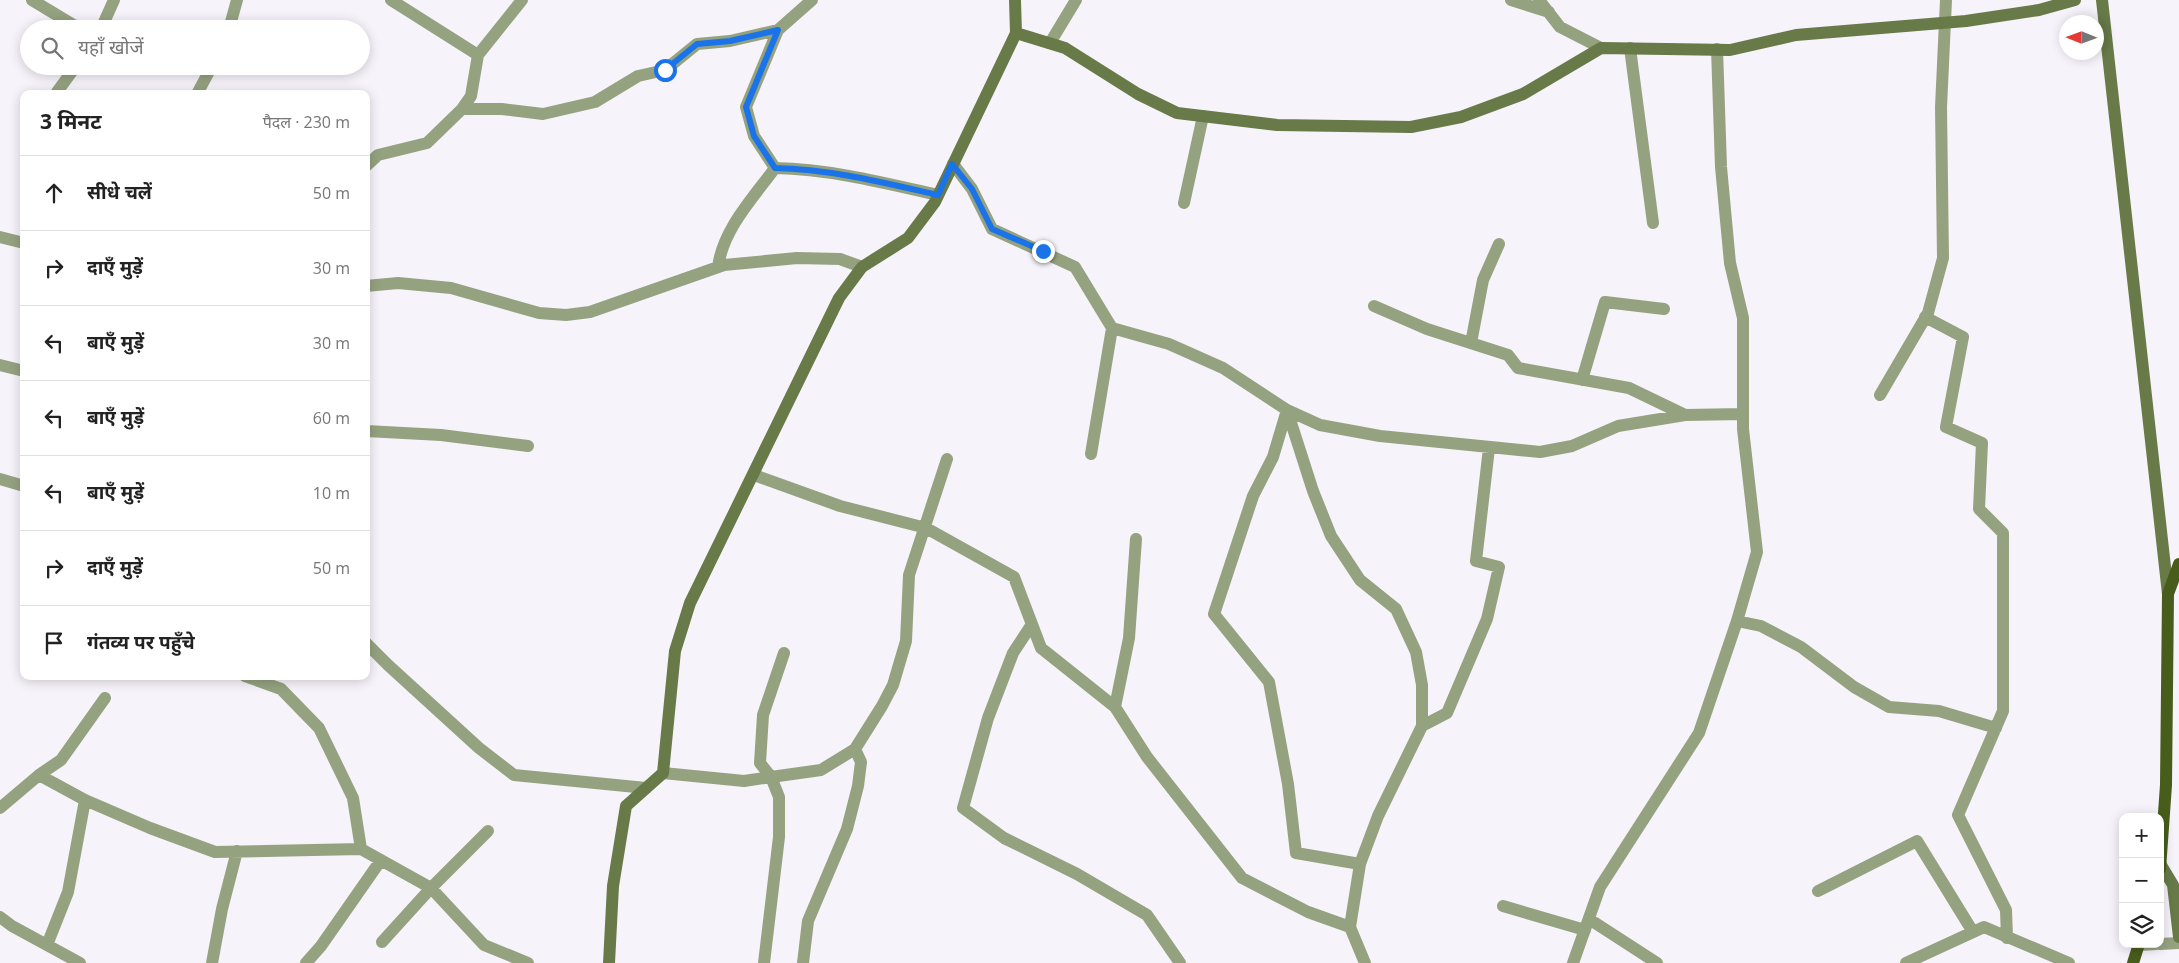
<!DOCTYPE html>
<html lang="hi">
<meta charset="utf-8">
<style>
:root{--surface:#fff;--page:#f2f2f2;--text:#222;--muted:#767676;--line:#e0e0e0}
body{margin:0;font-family:"Open Sans","Noto Sans Devanagari",sans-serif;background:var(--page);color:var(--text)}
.controls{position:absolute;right:15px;bottom:15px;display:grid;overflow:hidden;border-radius:10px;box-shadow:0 2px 12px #0003}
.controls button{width:45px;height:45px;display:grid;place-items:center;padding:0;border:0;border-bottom:1px solid var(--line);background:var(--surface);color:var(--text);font:25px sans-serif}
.compass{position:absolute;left:2059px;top:15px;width:45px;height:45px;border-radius:50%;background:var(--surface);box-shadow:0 2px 12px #0003;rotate:271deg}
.stop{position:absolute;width:15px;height:15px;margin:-11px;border:4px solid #1a73e8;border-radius:50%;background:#fff}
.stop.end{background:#1a73e8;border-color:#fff;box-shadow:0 1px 5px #0008}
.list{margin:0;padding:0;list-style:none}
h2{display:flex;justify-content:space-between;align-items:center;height:65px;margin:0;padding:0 20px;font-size:21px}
h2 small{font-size:16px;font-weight:400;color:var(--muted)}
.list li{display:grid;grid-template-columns:32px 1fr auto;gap:15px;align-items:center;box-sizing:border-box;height:75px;padding:0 20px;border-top:1px solid var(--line)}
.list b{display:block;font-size:19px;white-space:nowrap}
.list em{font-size:16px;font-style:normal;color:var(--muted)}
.icon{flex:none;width:28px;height:28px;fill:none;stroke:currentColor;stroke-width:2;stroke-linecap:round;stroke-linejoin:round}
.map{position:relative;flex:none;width:2179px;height:963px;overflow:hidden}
.search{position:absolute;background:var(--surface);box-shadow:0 2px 12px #0003;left:20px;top:20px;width:350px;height:55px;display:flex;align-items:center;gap:12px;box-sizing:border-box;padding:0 18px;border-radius:28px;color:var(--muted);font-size:19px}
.panel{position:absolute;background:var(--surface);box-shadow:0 2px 12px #0003;left:20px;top:90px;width:350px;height:590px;border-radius:10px}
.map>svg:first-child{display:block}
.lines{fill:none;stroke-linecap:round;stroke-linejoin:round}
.street{stroke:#95a280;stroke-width:12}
.secondary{stroke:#677a48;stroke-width:12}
.primary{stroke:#485d1b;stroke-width:12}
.route{stroke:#1a73e8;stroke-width:6}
</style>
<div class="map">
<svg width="2179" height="963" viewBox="0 0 2179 963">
<rect width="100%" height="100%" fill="#f7f3fb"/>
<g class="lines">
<!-- street -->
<path class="street" d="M32 0 80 29
M391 0 478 55
M1511 0 1549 12
M1539 0 1560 27 1601 48
M101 29 114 0
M229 29 237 0
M1050 43 1076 0
M1630 48 1653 223
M57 92 76 66
M197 94 212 66
M462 109H502L543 114 595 102 638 76 665 70 697 44 730 41 778 30
M953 164 972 189 992 229 1075 267 1112 328 1169 344 1223 368 1287 410 1320 425 1380 436 1540 452 1572 446 1618 426 1685 415 1743 414
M366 166 378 155 427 143 462 109 471 96 478 55 522 0
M775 168 754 136 746 107 778 30 812 0
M1184 203 1203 116
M0 237 24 243
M718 267C723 229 753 198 775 168 830 169 885 183 938 195
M366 286 398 283 451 288 539 313 566 315 590 312 724 265 797 258 840 259 862 267
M1374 306 1427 329 1508 355 1518 368 1629 388 1685 415
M1925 317 1963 337 1946 427 1982 443 1979 509 2003 533V711L1958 815 2006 910 2007 938
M1471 343 1483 280 1499 244
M0 365 24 371
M1582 380 1605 302 1664 309
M1880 395 1928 313 1943 258 1941 107 1946 0
M1287 410 1313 491 1331 536 1360 580 1396 609 1416 652 1422 685V726L1378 816 1360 864 1350 927
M1287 410 1273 457 1253 496 1214 614 1269 682 1288 784 1296 853 1360 864
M366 431 441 435 528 446
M1091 454 1112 328
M754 475 840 506 926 528 1014 577 1041 648 1115 707 1147 757 1242 878 1308 912 1350 927 1365 963
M0 479 24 486
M1737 621 1761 626 1801 647 1854 687 1889 707 1939 711 1996 728
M1032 624 1013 653 988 718 963 808 1004 838 1077 874 1147 915 1180 963
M366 643 388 665 479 748 514 775 646 788
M245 676 281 689 319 728 353 798 361 849
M1115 707 1129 638 1136 539
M1422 726 1447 713 1487 619 1499 567 1476 561 1489 448
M663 773 744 781 771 777 821 770 855 749 882 706 893 685 906 641 909 575 947 459
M39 775 85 800 150 828 215 852 361 849 431 888 484 945 528 963
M0 808 39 775 61 760 105 698
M1818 891 1917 841 1973 932
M1503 906 1585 930
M0 917 12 926 80 963
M1589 919 1657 963
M382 942 431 888 488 831
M2160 944 2179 943
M47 945 68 892 85 800
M2139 945 2156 944
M212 963 222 909 237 851
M306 963 321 946 381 860
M764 963 779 837V797L771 777 760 763 763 715 784 653
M803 963 808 921 847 829 858 786 861 762 855 749
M1573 963 1600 887 1699 733 1737 621 1757 552 1743 429V318L1730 263 1721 167 1717 49
M1906 963 1984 927 2069 963"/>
<!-- secondary -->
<path class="secondary" d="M2102 0 2168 594
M1016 33 1065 48 1138 94 1177 113 1277 125 1411 127 1461 117 1523 94 1601 48 1730 50 1796 35 1966 21 2039 10 2075 0
M2161 865 2173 885 2179 937
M609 963 613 886 626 806 663 773 675 651 690 603 839 298 862 267 908 238 935 202 1016 33 1015 0"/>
<!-- primary -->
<path class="primary" d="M2160 869 2166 785 2168 594 2179 564
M2133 963 2139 944"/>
</g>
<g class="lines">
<!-- route -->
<path class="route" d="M665 70 697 44 730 41 778 30 746 107 754 136 775 168C830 169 885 183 938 195L952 164 972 189 992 229 1043 251"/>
</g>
</svg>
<div class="controls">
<button>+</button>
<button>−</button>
<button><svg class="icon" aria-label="layers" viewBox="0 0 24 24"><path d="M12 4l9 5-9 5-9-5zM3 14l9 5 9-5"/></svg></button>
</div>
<svg class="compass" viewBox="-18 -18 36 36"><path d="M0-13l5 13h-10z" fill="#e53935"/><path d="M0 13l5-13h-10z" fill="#767676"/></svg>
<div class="stop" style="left:665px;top:70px"></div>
<div class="stop end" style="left:1043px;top:251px"></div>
<div class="search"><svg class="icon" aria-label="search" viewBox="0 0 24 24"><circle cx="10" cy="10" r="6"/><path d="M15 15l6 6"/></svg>यहाँ खोजें</div>
<section class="panel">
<h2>3 मिनट<small>पैदल · 230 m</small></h2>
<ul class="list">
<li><svg class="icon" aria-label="ahead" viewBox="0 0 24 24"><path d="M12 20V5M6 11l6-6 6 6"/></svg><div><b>सीधे चलें</b></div><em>50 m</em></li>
<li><svg class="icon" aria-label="right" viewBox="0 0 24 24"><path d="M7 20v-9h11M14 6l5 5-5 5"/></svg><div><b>दाएँ मुड़ें</b></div><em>30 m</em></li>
<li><svg class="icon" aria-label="left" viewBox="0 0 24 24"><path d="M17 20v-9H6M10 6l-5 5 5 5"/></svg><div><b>बाएँ मुड़ें</b></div><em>30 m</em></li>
<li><svg class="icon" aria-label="left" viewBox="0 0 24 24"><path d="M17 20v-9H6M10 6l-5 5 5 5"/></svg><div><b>बाएँ मुड़ें</b></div><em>60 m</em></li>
<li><svg class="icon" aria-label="left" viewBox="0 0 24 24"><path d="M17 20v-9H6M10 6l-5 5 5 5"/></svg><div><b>बाएँ मुड़ें</b></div><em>10 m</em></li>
<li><svg class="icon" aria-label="right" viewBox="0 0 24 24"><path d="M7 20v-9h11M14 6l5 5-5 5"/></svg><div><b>दाएँ मुड़ें</b></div><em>50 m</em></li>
<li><svg class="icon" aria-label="arrive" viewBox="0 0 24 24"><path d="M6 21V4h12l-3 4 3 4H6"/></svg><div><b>गंतव्य पर पहुँचे</b></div></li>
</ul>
</section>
</div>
